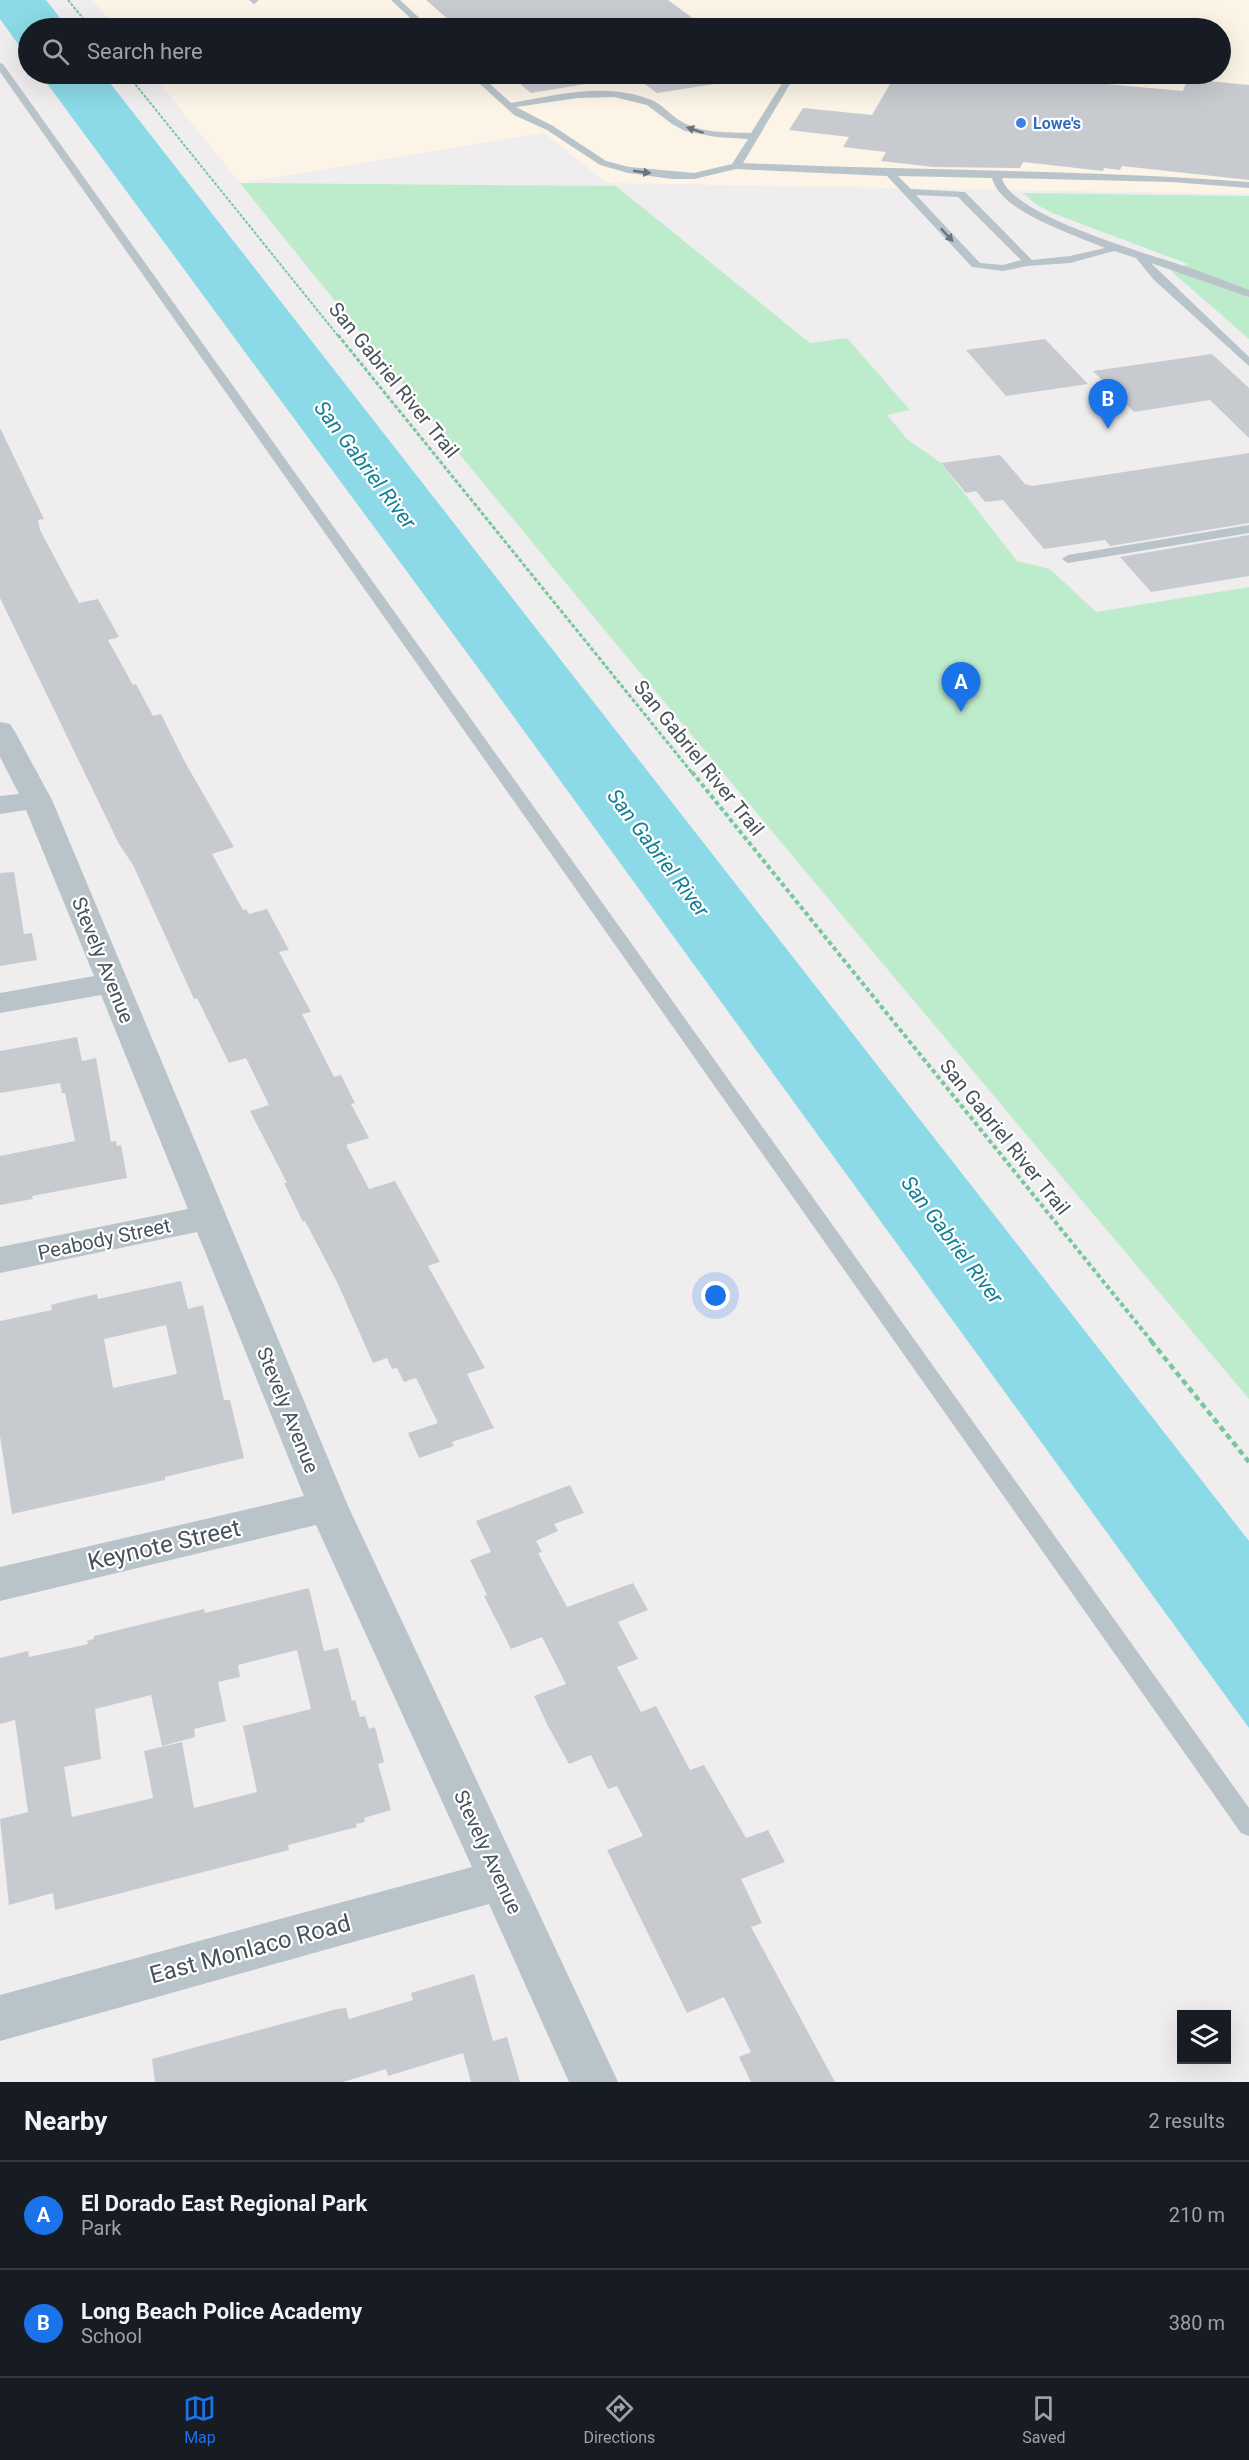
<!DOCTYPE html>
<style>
:root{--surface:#171b24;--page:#242831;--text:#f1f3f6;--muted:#9ea1a6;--line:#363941;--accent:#1a73e8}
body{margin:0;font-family:Roboto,sans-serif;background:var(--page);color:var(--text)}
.controls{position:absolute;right:18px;bottom:18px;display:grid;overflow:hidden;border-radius:0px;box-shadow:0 6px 24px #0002}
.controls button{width:54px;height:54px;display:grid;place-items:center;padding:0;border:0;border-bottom:2px solid var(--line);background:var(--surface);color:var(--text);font:30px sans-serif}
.you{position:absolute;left:716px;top:1296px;width:21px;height:21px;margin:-15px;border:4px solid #fff;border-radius:50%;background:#1a73e8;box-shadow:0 0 0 9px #1a73e833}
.badge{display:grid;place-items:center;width:39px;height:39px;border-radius:50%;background:var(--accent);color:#fff;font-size:20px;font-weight:700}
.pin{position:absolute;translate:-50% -50px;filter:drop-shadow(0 2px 3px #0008)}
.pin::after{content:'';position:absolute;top:32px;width:21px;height:18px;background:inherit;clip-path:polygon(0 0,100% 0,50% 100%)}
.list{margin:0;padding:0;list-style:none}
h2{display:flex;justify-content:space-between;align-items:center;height:78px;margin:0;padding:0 24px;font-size:26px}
h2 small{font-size:20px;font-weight:400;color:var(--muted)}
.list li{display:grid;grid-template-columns:39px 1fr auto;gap:18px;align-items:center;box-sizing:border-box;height:108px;padding:0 24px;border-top:2px solid var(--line)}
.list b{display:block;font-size:22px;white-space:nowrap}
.list p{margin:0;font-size:20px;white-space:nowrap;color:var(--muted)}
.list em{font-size:20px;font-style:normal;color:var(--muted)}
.icon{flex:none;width:33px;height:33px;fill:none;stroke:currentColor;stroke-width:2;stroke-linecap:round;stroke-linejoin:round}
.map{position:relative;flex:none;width:1249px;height:2082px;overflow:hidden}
.search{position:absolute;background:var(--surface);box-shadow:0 6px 24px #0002;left:18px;right:18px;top:18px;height:66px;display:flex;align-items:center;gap:15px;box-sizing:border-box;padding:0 21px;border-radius:33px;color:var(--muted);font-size:22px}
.sheet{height:294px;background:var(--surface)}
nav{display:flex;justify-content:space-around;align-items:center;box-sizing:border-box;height:84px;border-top:2px solid var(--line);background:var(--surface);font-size:16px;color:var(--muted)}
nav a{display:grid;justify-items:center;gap:3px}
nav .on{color:var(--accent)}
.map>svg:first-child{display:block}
.commercial{fill:#fbf4e7}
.green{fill:#bdeccd}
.water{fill:#8cdae7}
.building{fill:#c7cbd0;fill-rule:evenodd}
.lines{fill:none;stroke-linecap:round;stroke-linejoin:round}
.path-far3{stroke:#77c99b;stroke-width:2;stroke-dasharray:3 1.5;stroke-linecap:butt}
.path-far2{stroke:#77c99b;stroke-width:3;stroke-dasharray:4 2;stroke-linecap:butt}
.path-far1{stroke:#77c99b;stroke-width:4;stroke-dasharray:4.5 3;stroke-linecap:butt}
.path{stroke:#77c99b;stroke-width:4.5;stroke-dasharray:6 4;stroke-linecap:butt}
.lane{fill:#b9c3ca;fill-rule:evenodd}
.street{fill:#b9c3ca;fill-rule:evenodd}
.oneway{fill:#69747c}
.shop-dot{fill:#3f7fe0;stroke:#fff;stroke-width:2}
.labels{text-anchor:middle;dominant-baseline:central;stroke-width:4.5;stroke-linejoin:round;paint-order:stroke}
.far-shop-label{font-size:16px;font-weight:bold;fill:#366cbe;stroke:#fff;text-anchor:start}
.street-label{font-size:20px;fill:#47525a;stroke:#fff}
.water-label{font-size:21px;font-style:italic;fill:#128093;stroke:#fff}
.near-street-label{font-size:24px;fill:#47525a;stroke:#fff}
</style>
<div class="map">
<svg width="1249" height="2082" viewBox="0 0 1249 2082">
<rect width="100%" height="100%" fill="#f0edee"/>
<!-- commercial -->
<path class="commercial" d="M93 0H1249V194L607 183 544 133 240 183 152 74H1220V28H116Z"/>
<!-- green -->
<path class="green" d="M240 183 616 186 810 343 847 338 910 410 887 415 908 440 940 462 1017 561 1050 569 1096 612 1249 587V1399C910 996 569 594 240 183Z
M1023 193 1249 196V339L1171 271 1188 264 1055 214 1035 204Z"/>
<!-- water -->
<path class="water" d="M0 0H46L68 28H28V58L0 19Z
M40 74H103L1249 1541V1728L495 691Z"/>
<!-- building -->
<path class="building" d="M426 0H668L706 28H458Z
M508 74H744L740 80 657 93 634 76 531 93Z
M896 74H1047L1107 80 1106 84 1183 91 1187 79 1249 85V180L1122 166 1120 170 1104 168 1103 171 1023 162 1020 168 934 167 881 161 886 152 843 147 849 137 789 130 803 108 872 115Z
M1045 339 1088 384 1006 396 966 350Z
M1212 354 1249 388V438L1210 400 1134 412 1093 371Z
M0 428 44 519 38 520 40 530 79 603 98 599 119 637 108 640 133 685 136 684 153 716 161 714 186 764 234 847 212 854 243 910 246 909 249 914 267 909 289 950 279 952 311 1012 302 1014 334 1077 341 1075 355 1103 351 1104 369 1138 346 1145 369 1189 395 1181 440 1262 428 1266 485 1368 467 1374 494 1428 452 1442 454 1446 419 1458 408 1433 438 1423 416 1378 404 1382 397 1368 392 1369 387 1358 373 1363 337 1282 305 1221 303 1222 284 1183H287L250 1111 269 1105 246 1058 229 1063 197 998 194 999 133 865 119 844 0 598Z
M1249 453V523L1110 546 1105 540 1044 549 1003 500 985 502 976 491 966 493 941 463 1000 455 1025 484 1032 486Z
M1249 535V576L1212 582 1151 592 1120 557Z
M14 872 24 934 32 933 37 960 0 966V873Z
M77 1037 82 1061 96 1058 111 1142 116 1141 117 1146 121 1145 127 1178 32 1196 33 1199 0 1205V1156L75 1141 65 1093H62L60 1083 0 1093V1051Z
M181 1281 188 1309 203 1305 224 1400H230L244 1458 165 1477V1480L12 1514 0 1436V1321L52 1310 51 1305 58 1303 97 1294 98 1299ZM166 1325 177 1374 113 1388 104 1339Z
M570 1485 584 1513 554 1524 558 1531 536 1541 542 1552 538 1553 567 1607 633 1583 648 1610 618 1622 638 1659 617 1667 641 1712 656 1706 690 1770 704 1765 746 1838 768 1830 785 1862 741 1879 762 1923 751 1927 835 2082H751L739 2057 751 2052 724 1997 687 2013 607 1850 643 1836 617 1786 608 1789 591 1755 569 1764 548 1726 534 1696 566 1684 542 1637 511 1649 484 1596 487 1595 470 1560 491 1552 476 1521Z
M309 1588 324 1651 338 1648 352 1701 355 1700 360 1717 365 1716 369 1729 375 1727 384 1762 378 1764 391 1810 364 1818 365 1822 356 1824 357 1827 288 1845 289 1850 55 1910 53 1893 9 1905 0 1819 28 1812 15 1720 0 1724V1658L28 1651 29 1657 88 1644 87 1641 94 1639V1636L204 1609 205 1613ZM297 1650 311 1709 243 1726 257 1792 194 1808 182 1742 144 1751 153 1798 72 1817 64 1767 101 1759 95 1709 151 1695 162 1746 195 1737 194 1729 226 1721 218 1682 240 1677 238 1665Z
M474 1974 493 2041 507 2037 520 2082H471L463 2053 388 2076 386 2069 343 2082H155L152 2059 337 2009 346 2008 349 2019 413 2000 411 1993Z"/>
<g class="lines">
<!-- path-far3 -->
<path class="path-far3" d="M68 0 91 28
M127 74 339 337"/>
<!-- path-far2 -->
<path class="path-far2" d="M338 335 693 774"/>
<!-- path-far1 -->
<path class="path-far1" d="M692 772 1153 1343"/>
<!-- path -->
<path class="path" d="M1151 1341 1249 1462"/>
<!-- lane -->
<path class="lane" d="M249 0H258V1L254 4Z
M391 0H400L430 28H421Z
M0 63 3 64 1249 1808V1836L1241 1833 0 72Z
M469 74H479L511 103C556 95 605 82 649 99 661 103 669 114 679 120 700 134 728 132 751 133L788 74H796L743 163C911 171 1081 169 1249 182V188L1171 182 1002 178C1010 215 1149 254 1184 266 1206 273 1227 282 1249 290V297L1151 263 1249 357V366L1154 280 1136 258 1114 251 1070 263 1027 266 1003 271 972 267 887 176 736 169 694 179H672L628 173 600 165 547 130 514 115ZM614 97 647 105 672 124 685 131 716 137 748 139 732 164 694 173 629 167 606 161 553 126 516 107 578 98ZM898 176 992 178C999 211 1075 235 1105 248L1070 256 1032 260 965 192 911 189ZM916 195 958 197 1021 260 1003 265 980 263Z
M1249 525V533L1068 563 1062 559 1068 555Z"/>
<!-- street -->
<path class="street" d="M0 722 10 724 14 730 52 800 348 1506 618 2082H569L489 1904 0 2041V1995L472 1867 316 1525 0 1601V1567L304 1496 197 1232 0 1273V1247L188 1209 101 995 0 1013V993L94 976 26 810 0 814V796L19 794 0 757Z"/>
</g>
<!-- one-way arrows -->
<defs><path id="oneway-solid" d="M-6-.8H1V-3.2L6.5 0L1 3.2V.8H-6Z" transform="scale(1.5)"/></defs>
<g class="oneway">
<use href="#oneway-solid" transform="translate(695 130) rotate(-162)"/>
<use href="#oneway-solid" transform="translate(642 172) rotate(8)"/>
<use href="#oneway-solid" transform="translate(947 235) rotate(47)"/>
</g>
<!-- markers -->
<circle class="shop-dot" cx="1021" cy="123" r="6"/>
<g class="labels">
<!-- far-shop labels -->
<g class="far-shop-label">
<text x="1033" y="123">Lowe's</text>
</g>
<!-- street labels -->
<g class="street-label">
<text transform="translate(394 380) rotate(51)">San Gabriel River Trail</text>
<text transform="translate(699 758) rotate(51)">San Gabriel River Trail</text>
<text transform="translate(103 960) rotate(68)">Stevely Avenue</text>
<text transform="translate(1005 1137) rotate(51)">San Gabriel River Trail</text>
<text transform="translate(104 1239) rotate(-12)">Peabody Street</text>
<text transform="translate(288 1410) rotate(68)">Stevely Avenue</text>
<text transform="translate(488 1852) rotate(65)">Stevely Avenue</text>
</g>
<!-- water labels -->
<g class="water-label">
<text transform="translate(365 465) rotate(53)">San Gabriel River</text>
<text transform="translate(658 853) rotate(53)">San Gabriel River</text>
<text transform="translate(952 1240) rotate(53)">San Gabriel River</text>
</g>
<!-- near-street labels -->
<g class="near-street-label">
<text transform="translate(164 1545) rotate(-13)">Keynote Street</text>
<text transform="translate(250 1949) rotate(-15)">East Monlaco Road</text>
</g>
</g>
</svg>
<div class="controls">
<button><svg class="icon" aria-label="layers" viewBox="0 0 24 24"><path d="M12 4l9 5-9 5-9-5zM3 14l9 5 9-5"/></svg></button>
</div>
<div class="you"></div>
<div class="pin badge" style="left:961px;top:712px">A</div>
<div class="pin badge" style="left:1108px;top:429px">B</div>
<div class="search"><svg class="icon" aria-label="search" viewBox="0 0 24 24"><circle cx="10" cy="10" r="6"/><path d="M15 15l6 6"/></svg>Search here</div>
</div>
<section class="sheet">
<h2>Nearby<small>2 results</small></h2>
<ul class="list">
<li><span class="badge">A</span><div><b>El Dorado East Regional Park</b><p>Park</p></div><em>210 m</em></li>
<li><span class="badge">B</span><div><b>Long Beach Police Academy</b><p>School</p></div><em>380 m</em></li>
</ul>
</section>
<nav>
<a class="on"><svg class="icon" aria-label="map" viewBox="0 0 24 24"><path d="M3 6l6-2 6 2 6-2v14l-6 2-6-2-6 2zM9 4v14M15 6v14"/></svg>Map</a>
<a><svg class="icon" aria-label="directions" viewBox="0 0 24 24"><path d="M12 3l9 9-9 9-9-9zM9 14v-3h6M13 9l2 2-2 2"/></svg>Directions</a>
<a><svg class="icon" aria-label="saved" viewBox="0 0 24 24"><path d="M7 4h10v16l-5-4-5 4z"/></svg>Saved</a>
</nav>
